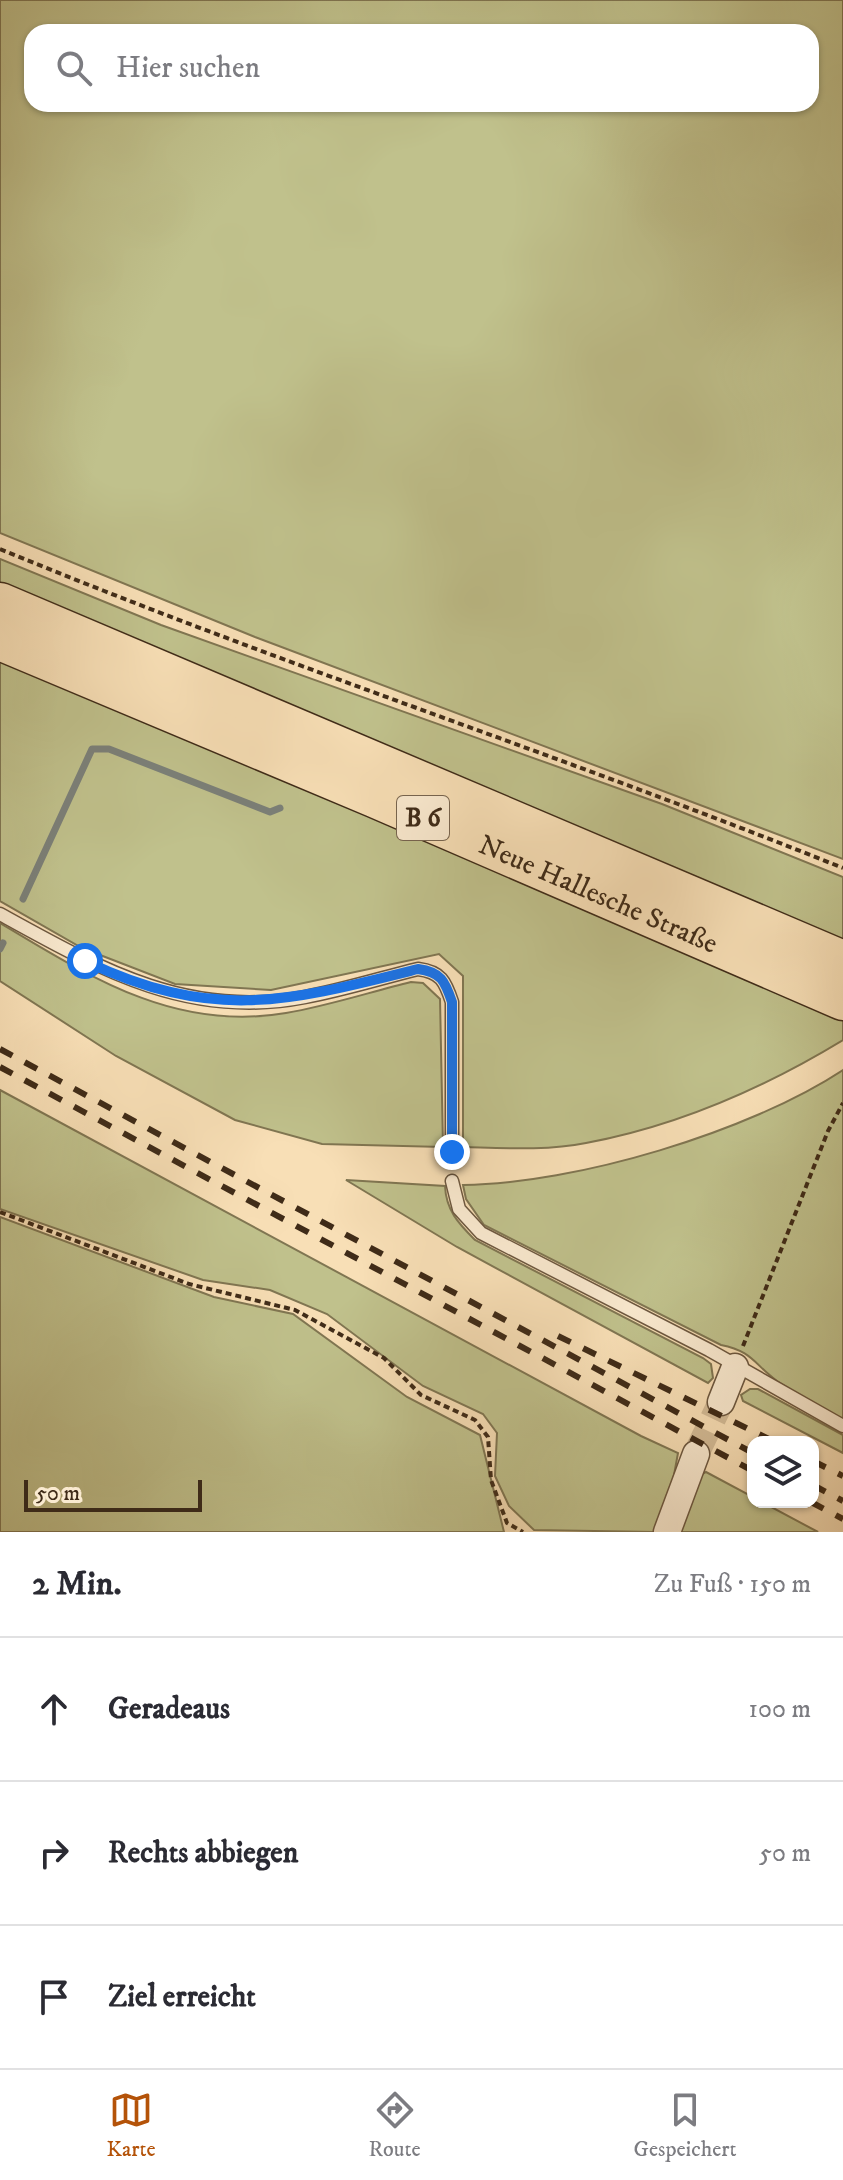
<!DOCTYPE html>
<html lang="de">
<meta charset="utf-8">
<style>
:root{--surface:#fff;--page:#f7f7f7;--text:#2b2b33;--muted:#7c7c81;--line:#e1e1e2;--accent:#b45309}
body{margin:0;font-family:"IM FELL DW Pica",serif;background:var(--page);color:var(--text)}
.controls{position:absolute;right:24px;bottom:24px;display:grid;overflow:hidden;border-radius:16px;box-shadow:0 2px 6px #0004}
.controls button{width:72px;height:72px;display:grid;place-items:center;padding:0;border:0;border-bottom:2px solid var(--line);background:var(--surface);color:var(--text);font:40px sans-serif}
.scale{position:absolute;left:24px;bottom:20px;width:178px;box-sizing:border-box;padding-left:8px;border:4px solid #3f2b18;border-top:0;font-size:22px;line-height:28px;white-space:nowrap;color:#3f2b18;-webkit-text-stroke:6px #faead0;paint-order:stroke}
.stop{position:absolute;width:24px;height:24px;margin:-18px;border:6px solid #1a73e8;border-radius:50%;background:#fff}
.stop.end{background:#1a73e8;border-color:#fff;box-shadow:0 2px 8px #0008}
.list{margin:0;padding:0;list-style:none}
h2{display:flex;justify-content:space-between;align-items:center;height:104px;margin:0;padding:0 32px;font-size:34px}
h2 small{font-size:26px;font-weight:400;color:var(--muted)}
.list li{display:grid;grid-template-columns:52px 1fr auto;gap:24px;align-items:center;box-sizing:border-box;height:144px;padding:0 32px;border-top:2px solid var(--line)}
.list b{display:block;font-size:30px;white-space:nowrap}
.list em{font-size:26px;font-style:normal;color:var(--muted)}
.icon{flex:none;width:44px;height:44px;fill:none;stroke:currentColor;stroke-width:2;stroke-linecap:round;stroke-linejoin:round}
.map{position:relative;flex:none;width:843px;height:1532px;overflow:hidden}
.search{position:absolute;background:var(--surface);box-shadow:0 2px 6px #0004;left:24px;right:24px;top:24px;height:88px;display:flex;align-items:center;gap:20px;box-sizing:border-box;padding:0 28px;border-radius:24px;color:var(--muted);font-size:30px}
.sheet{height:536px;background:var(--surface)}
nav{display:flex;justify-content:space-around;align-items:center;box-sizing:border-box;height:112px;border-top:2px solid var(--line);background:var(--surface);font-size:22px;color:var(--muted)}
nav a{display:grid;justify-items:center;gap:4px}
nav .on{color:var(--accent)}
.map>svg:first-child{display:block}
.green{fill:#c0c18c;stroke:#807652;stroke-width:2;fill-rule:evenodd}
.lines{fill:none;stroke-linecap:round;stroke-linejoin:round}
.stream{stroke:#7b8079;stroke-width:7}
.street-tunnel{stroke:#d3bb96;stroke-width:26;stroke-dasharray:26 13;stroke-linecap:butt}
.lane-casing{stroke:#6d5840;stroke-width:15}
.street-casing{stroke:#6d5840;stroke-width:29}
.primary-casing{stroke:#3f2b18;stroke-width:43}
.path{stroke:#3f2b18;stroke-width:4;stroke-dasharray:6 4;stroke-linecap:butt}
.lane{stroke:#faead0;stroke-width:12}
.street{stroke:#faead0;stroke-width:26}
.primary{stroke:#f8dfb6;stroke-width:40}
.rail{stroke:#3f2b18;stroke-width:6;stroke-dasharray:14 14;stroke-linecap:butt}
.route{stroke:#1a73e8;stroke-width:10}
.labels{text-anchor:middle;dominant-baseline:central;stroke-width:7;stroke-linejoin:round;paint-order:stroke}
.shield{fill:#faead0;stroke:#77644f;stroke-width:2}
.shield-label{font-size:26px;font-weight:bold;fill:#3f2b18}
.street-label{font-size:28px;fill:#3f2b18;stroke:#faead0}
</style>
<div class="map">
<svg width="843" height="1532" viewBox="0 0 843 1532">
<rect width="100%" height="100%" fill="#f8dfb6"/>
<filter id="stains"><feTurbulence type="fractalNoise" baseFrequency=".0025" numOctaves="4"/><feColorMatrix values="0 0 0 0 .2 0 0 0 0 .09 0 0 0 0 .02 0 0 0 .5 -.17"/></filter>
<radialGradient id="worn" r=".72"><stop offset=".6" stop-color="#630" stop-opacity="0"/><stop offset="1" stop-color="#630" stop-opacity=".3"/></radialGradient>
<!-- green -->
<path class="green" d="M0 0H843V859L255 637 0 533ZM32 32H811V104H32Z
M0 559 161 625 662 804 843 877V947L0 585Z
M0 656 843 1015V1040C764 1088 677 1126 586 1143 547 1151 502 1148 463 1147V976L439 954 271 990 175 984 82 948 0 901Z
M0 923C90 977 175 1032 286 1013 328 1006 370 992 411 982L423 983 440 999 443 1147 322 1144 235 1120 116 1056 0 981Z
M843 1070V1419C820 1407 798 1395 777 1381 754 1364 752 1351 721 1345L484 1225 466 1199 463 1185C575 1184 749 1132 843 1070Z
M0 1090 641 1436 678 1453 670 1497 655 1532 534 1530 509 1506 495 1476 497 1433 483 1414 423 1386 327 1314 270 1290 203 1280 0 1209Z
M346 1180 445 1186C446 1210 458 1223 475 1240L703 1358 711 1364 713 1378 708 1383 457 1247Z
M0 1217 214 1297 293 1314 407 1397 480 1435 504 1532H0Z
M750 1389H758L843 1435V1453L743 1401 741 1395Z
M706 1472 753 1497V1502H762L818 1532H676L700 1475Z"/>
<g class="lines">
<!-- stream -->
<path class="stream" d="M23 899 92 749H109L270 812 280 808
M0 949 3 943"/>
<!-- street-tunnel -->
<path class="street-tunnel" d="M696 1454 721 1402"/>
<defs>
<path id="lane" d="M0 914C98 968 188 1020 305 997 343 990 381 978 418 969 441 972 445 981 452 1002V1152
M452 1181 459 1209 481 1233 709 1350 843 1426"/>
<path id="street" d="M721 1402 735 1367
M667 1532 696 1454"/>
<g id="primary">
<path d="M0 603 843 961"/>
<path id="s1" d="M0 640 374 797 843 1000"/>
</g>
</defs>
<!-- lane casing -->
<use href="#lane" class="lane-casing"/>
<!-- street casing -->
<use href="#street" class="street-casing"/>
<!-- primary casing -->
<use href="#primary" class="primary-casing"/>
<!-- path -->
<path class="path" d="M0 549C278 664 564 756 843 868
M0 1212 189 1284 295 1310 384 1358 421 1395 475 1420 488 1437 491 1480 507 1523 523 1532
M743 1346 828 1131 843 1103"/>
<!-- lane -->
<use href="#lane" class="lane"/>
<!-- street -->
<use href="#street" class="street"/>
<!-- primary -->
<use href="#primary" class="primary"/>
<!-- rail -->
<path class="rail" d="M0 1049 753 1453
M0 1067 753 1471
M558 1336 775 1442
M813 1461 843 1476
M813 1485 843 1501
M811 1502 843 1519"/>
</g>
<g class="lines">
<!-- route -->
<path class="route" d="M85 961C214 1022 286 1002 418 969 441 972 445 981 452 1002V1152"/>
</g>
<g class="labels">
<!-- shield labels -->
<rect class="shield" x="397" y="796" width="52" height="44" rx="6"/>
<g class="shield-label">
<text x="423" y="818">B 6</text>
</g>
<!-- street labels -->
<g class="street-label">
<text stroke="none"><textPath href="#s1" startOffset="650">Neue Hallesche Straße</textPath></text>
</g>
</g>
<rect width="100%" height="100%" filter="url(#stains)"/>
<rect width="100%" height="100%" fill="url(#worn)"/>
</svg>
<div class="controls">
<button><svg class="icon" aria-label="layers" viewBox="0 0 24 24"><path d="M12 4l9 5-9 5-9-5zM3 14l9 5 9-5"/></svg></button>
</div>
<div class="scale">50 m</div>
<div class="stop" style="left:85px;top:961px"></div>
<div class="stop end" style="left:452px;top:1152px"></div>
<div class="search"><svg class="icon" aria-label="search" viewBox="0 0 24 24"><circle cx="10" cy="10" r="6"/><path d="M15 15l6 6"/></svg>Hier suchen</div>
</div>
<section class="sheet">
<h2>2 Min.<small>Zu Fuß · 150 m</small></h2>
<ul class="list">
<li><svg class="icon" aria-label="ahead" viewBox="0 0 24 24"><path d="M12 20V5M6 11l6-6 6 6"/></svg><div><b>Geradeaus</b></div><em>100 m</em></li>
<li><svg class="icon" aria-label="right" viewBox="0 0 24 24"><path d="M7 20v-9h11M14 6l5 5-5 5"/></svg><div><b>Rechts abbiegen</b></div><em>50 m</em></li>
<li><svg class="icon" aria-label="arrive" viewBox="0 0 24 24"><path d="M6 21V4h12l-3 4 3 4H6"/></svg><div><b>Ziel erreicht</b></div></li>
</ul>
</section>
<nav>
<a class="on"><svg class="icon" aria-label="map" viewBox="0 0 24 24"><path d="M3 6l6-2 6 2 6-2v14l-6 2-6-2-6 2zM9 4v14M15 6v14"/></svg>Karte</a>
<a><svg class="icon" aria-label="directions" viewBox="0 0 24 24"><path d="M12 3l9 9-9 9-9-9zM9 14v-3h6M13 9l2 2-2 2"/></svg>Route</a>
<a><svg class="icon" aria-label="saved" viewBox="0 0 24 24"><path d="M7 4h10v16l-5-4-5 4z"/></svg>Gespeichert</a>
</nav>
